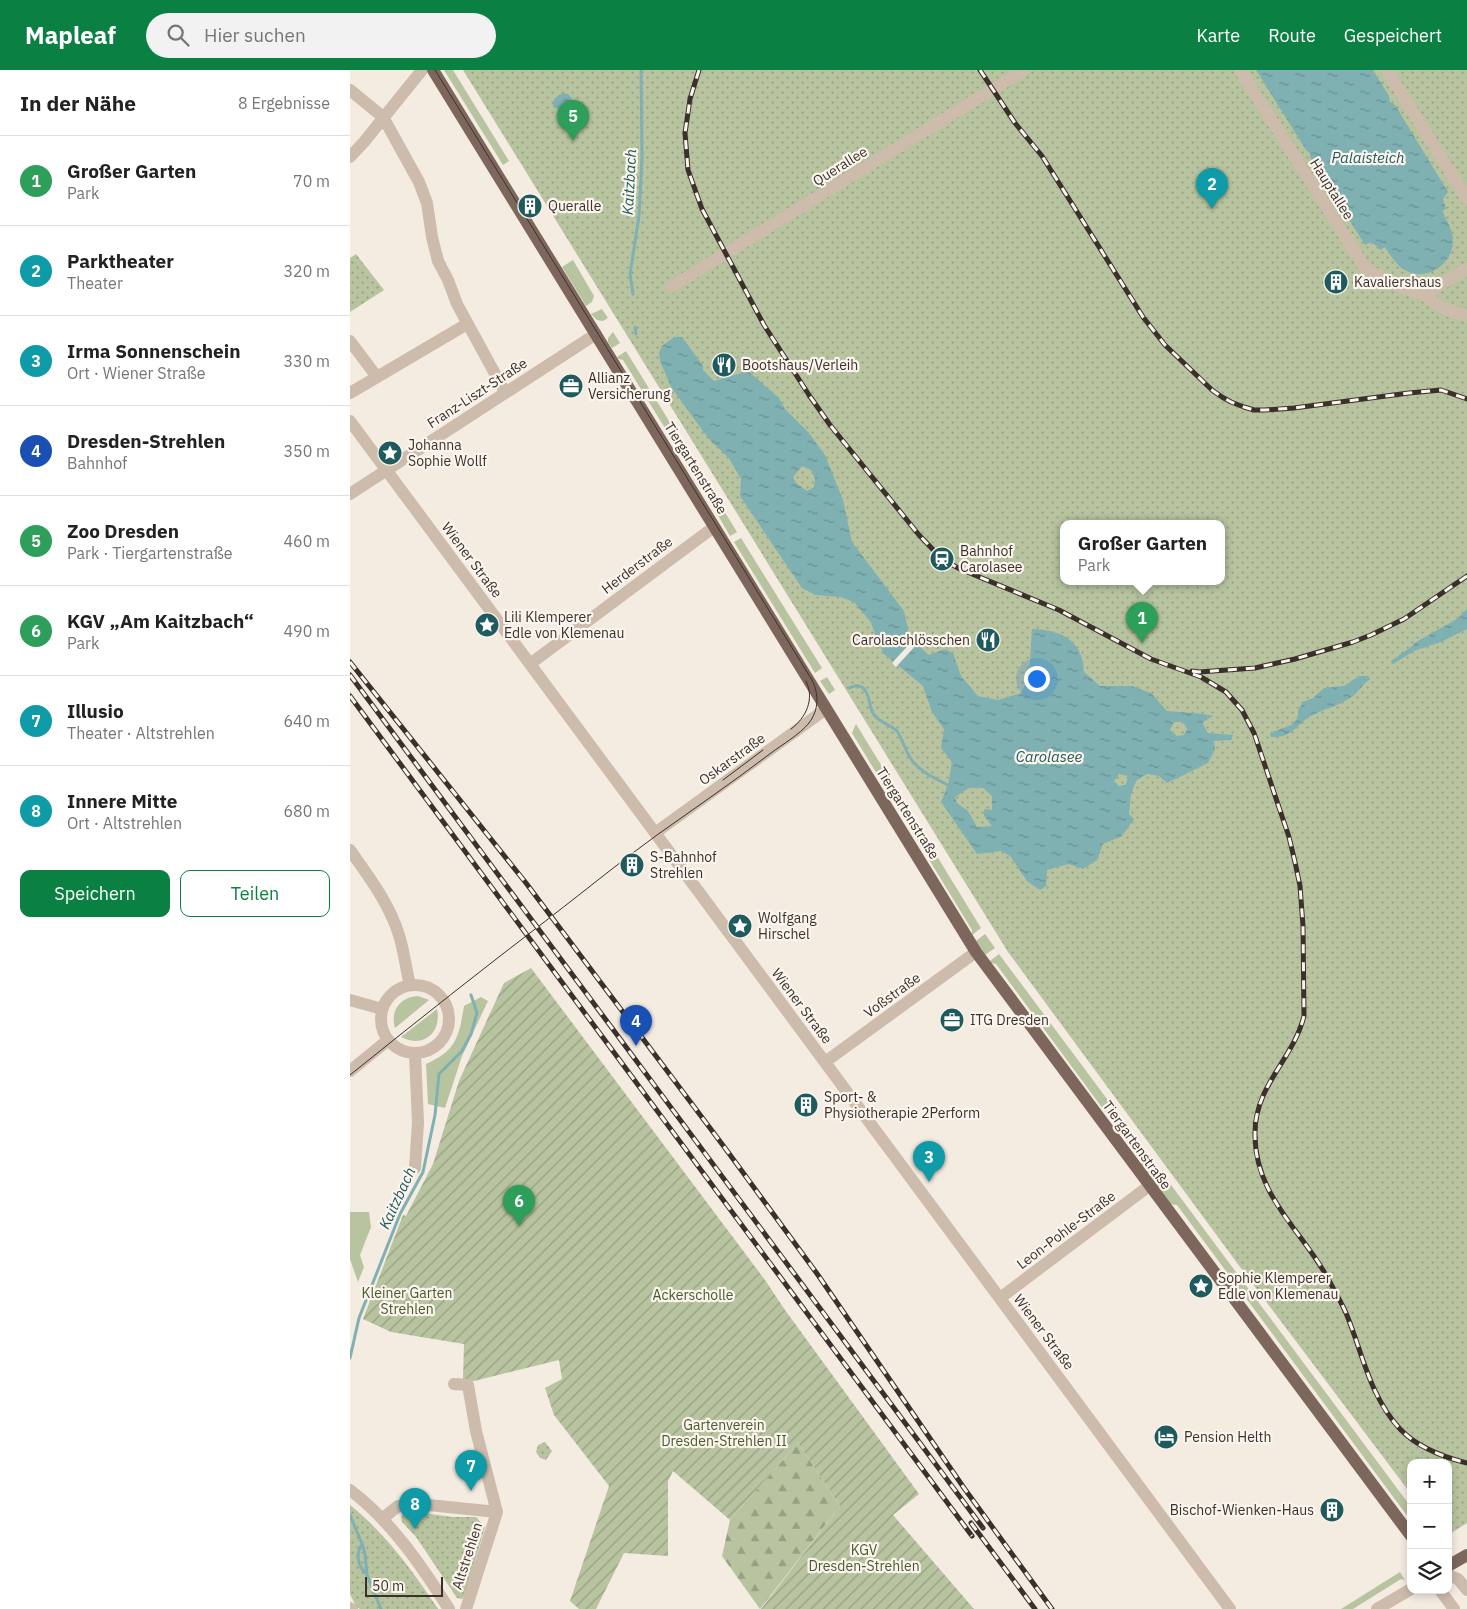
<!DOCTYPE html>
<html lang="de">
<meta charset="utf-8">
<style>
:root{--surface:#fff;--page:#f2f2f2;--text:#222;--muted:#767676;--line:#e0e0e0;--accent:#0b8043}
body{margin:0;font-family:"IBM Plex Sans",sans-serif;background:var(--page);color:var(--text)}
.controls{position:absolute;right:15px;bottom:15px;display:grid;overflow:hidden;border-radius:10px;box-shadow:0 2px 8px #0003}
.controls button{width:45px;height:45px;display:grid;place-items:center;padding:0;border:0;border-bottom:1px solid var(--line);background:var(--surface);color:var(--text);font:25px sans-serif}
.scale{position:absolute;left:15px;bottom:12px;width:78px;box-sizing:border-box;padding-left:5px;border:2px solid #3b302b;border-top:0;font-size:14px;line-height:18px;white-space:nowrap;color:#3b302b;-webkit-text-stroke:4px #fbf5ee;paint-order:stroke}
.you{position:absolute;left:686px;top:608px;width:18px;height:18px;margin:-12px;border:4px solid #fff;border-radius:50%;background:#1a73e8;box-shadow:0 0 0 8px #1a73e833}
.badge{display:grid;place-items:center;width:32px;height:32px;border-radius:50%;background:var(--accent);color:#fff;font-size:16px;font-weight:700}
.pin{position:absolute;translate:-50% -41px;filter:drop-shadow(0 1px 2px #0008)}
.pin::after{content:'';position:absolute;top:26px;width:18px;height:15px;background:inherit;clip-path:polygon(0 0,100% 0,50% 100%)}
.popup{position:absolute;left:710px;top:450px;width:165px;height:65px;box-sizing:border-box;display:grid;place-content:center;border-radius:10px;background:var(--surface);filter:drop-shadow(0 1px 4px #0005);font-size:16px;white-space:nowrap;color:var(--muted)}
.popup b{font-size:19px;color:var(--text)}
.popup::after{content:'';position:absolute;left:50%;top:100%;margin-left:-10px;border:10px solid transparent;border-top-color:var(--surface)}
.list{margin:0;padding:0;list-style:none}
h2{display:flex;justify-content:space-between;align-items:center;height:65px;margin:0;padding:0 20px;font-size:21px}
h2 small{font-size:16px;font-weight:400;color:var(--muted)}
.list li{display:grid;grid-template-columns:32px 1fr auto;gap:15px;align-items:center;box-sizing:border-box;height:90px;padding:0 20px;border-top:1px solid var(--line)}
.list b{display:block;font-size:19px;white-space:nowrap}
.list p{margin:0;font-size:16px;white-space:nowrap;color:var(--muted)}
.list em{font-size:16px;font-style:normal;color:var(--muted)}
.actions{display:flex;gap:10px;padding:15px 20px}
.actions a{flex:1;padding:11px 0;border:1px solid var(--accent);border-radius:10px;text-align:center;font-size:18px;color:var(--accent)}
.actions .main{background:var(--accent);color:#fff}
.icon{flex:none;width:28px;height:28px;fill:none;stroke:currentColor;stroke-width:2;stroke-linecap:round;stroke-linejoin:round}
.map{position:relative;flex:none;width:1117px;height:1539px;overflow:hidden}
header{display:flex;align-items:center;gap:30px;box-sizing:border-box;height:70px;padding:0 25px;background:var(--accent);color:#fff}
header strong{font-size:24px}
nav{display:flex;gap:28px;margin-inline-start:auto;font-size:18px}
.search{width:350px;height:45px;background:var(--page);display:flex;align-items:center;gap:12px;box-sizing:border-box;padding:0 18px;border-radius:28px;color:var(--muted);font-size:19px}
main{display:flex}
aside{flex:1;background:var(--surface)}
.map>svg:first-child{display:block}
.grass{fill:#b8c4a0}
.forest{fill:url(#forest-firs)}
.park{fill:url(#park-dots);fill-rule:evenodd}
.garden{fill:url(#garden-furrows)}
.water{fill:url(#water-ripples);fill-rule:evenodd}
.pier{fill:#f4ebe1}
.lines{fill:none;stroke-linecap:round;stroke-linejoin:round}
.stream{stroke:#7fb0b2;stroke-width:3}
.minor{stroke:#cdbbac;stroke-width:12}
.major{stroke:#7d675c;stroke-width:12}
.tram{stroke:#3b302b;stroke-width:1}
.rail-casing{stroke:#3b302b;stroke-width:5}
.rail{stroke:#fbf5ee;stroke-width:3;stroke-dasharray:9;stroke-linecap:butt}
.labels{text-anchor:middle;dominant-baseline:central;stroke-width:4.5;stroke-linejoin:round;paint-order:stroke}
.street-label{font-size:14px;fill:#3b302b;stroke:#fbf5ee}
.poi-label{font-size:14px;fill:#3b302b;stroke:#fbf5ee;text-anchor:start}
.park-label{font-size:14px;fill:#4a5a2e;stroke:#fbf5ee}
.water-label{font-size:15px;font-style:italic;fill:#1f5a5e;stroke:#fbf5ee}
</style>
<header>
<strong>Mapleaf</strong>
<div class="search"><svg class="icon" aria-label="search" viewBox="0 0 24 24"><circle cx="10" cy="10" r="6"/><path d="M15 15l6 6"/></svg>Hier suchen</div>
<nav><a>Karte</a><a>Route</a><a>Gespeichert</a></nav>
</header>
<main>
<aside>
<h2>In der Nähe<small>8 Ergebnisse</small></h2>
<ul class="list">
<li><span class="badge" style="background:#2e9e5b">1</span><div><b>Großer Garten</b><p>Park</p></div><em>70 m</em></li>
<li><span class="badge" style="background:#0f9aa8">2</span><div><b>Parktheater</b><p>Theater</p></div><em>320 m</em></li>
<li><span class="badge" style="background:#0f9aa8">3</span><div><b>Irma Sonnenschein</b><p>Ort · Wiener Straße</p></div><em>330 m</em></li>
<li><span class="badge" style="background:#1a4fb4">4</span><div><b>Dresden-Strehlen</b><p>Bahnhof</p></div><em>350 m</em></li>
<li><span class="badge" style="background:#2e9e5b">5</span><div><b>Zoo Dresden</b><p>Park · Tiergartenstraße</p></div><em>460 m</em></li>
<li><span class="badge" style="background:#2e9e5b">6</span><div><b>KGV „Am Kaitzbach“</b><p>Park</p></div><em>490 m</em></li>
<li><span class="badge" style="background:#0f9aa8">7</span><div><b>Illusio</b><p>Theater · Altstrehlen</p></div><em>640 m</em></li>
<li><span class="badge" style="background:#0f9aa8">8</span><div><b>Innere Mitte</b><p>Ort · Altstrehlen</p></div><em>680 m</em></li>
</ul>
<div class="actions"><a class="main">Speichern</a><a>Teilen</a></div>
</aside>
<div class="map">
<svg width="1117" height="1539" viewBox="0 0 1117 1539">
<defs>
<pattern id="forest-firs" width="22" height="20" patternUnits="userSpaceOnUse" patternTransform="scale(1.25)"><rect width="22" height="20" fill="#b8c4a0"/><path d="M5 1l3.5 6h-7zM16 11l3.5 6h-7z" fill="#97a083"/></pattern>
<pattern id="park-dots" width="8" height="8" patternUnits="userSpaceOnUse" patternTransform="scale(1.25)"><rect width="8" height="8" fill="#b8c4a0"/><path d="M2 2h.1M6 6h.1" fill="none" stroke="#97a083" stroke-width="1.8" stroke-linecap="round"/></pattern>
<pattern id="garden-furrows" width="10" height="10" patternUnits="userSpaceOnUse" patternTransform="scale(1.25)"><rect width="10" height="10" fill="#b8c4a0"/><path d="M-1 1l2-2M0 10L10 0M9 11l2-2" fill="none" stroke="#97a083"/></pattern>
<pattern id="water-ripples" width="26" height="14" patternUnits="userSpaceOnUse" patternTransform="scale(1.25)"><rect width="26" height="14" fill="#7fb0b2"/><path d="M2 4q2-2 4 0t4 0M15 11q2-2 4 0t4 0" fill="none" stroke="#699091"/></pattern>
</defs>
<rect width="100%" height="100%" fill="#f4ebe1"/>
<!-- grass -->
<path class="grass" d="M94 0H103L159 91 153 95Z
M223 190 244 226 242 232 236 236 212 197Z
M252 239 258 248 253 251 247 250 241 244Z
M263 262 270 273 262 278 258 272V268Z
M276 281 364 424 358 428 273 290 269 289 267 287Z
M368 431 387 462 380 466 362 435Z
M391 468 472 598 465 603 384 472Z
M477 607 485 620 479 624 470 611Z
M506 654 631 858 622 865V860L502 663Z
M635 864 645 878 635 885 626 871Z
M649 884 1061 1437V1451L827 1135 820 1134 790 1094V1089L646 894 641 893 640 891Z
M68 926 79 930 45 958C40 941 50 927 68 926Z
M131 927 138 931 112 986 95 1038 78 1034 76 994C106 981 109 967 114 936Z
M87 939C92 962 74 979 51 967Z
M0 1142H19L21 1157 10 1185 14 1197 8 1212 0 1189Z
M1050 1502 1055 1510 1051 1509 1003 1539H991Z"/>
<!-- forest -->
<path class="forest" d="M448 1373 490 1436 410 1539 372 1486 380 1450Z"/>
<!-- park -->
<path class="park" d="M113 0H1117V1453L1098 1465V1393H1061V1424L896 1205 658 882ZM713 454H871V512H713Z
M6 184 34 220 0 242V188Z
M195 1372 202 1381 196 1390 190 1388 186 1382 188 1375Z
M0 1435C37 1465 62 1500 88 1539H10L6 1536 0 1524Z
M58 1441 103 1447H126L135 1457 115 1525 112 1529 107 1528 66 1467 52 1452 51 1447 54 1443Z"/>
<!-- garden -->
<path class="garden" d="M181 898 415 1210 435 1240 569 1424 543 1445 624 1539H411L490 1436 448 1373 380 1450 323 1401 318 1411V1486L274 1483 246 1539H229L220 1531 259 1416 204 1345 195 1318 212 1309 209 1290 124 1311 113 1309 114 1274 41 1262 13 1249 53 1145 56 1146 83 1094 109 1011 154 913Z"/>
<!-- water -->
<path class="water" d="M906 0H1023L1039 26 1040 32 1045 35 1098 122 1093 129 1096 139 1092 141C1097 151 1104 162 1103 174 1100 197 1073 213 1053 199 1045 193 1040 185 1035 177L1030 180C1027 175 1024 174 1019 173L1015 175 960 87V83L956 80Z
M213 23 218 24 222 29 221 33C215 39 211 40 203 37 202 29 207 26 213 23Z
M324 267H332L353 296V300L364 311 398 301 429 328 435 339 459 363 475 385 493 430 502 472 554 541 560 568 579 585 595 579 603 583 611 606 628 626 648 630 671 623 679 607 682 559C711 560 733 570 734 602L750 616H782L801 623 817 641 853 644 863 646 852 653 858 663 883 665 881 670 864 671 865 679 858 693 817 713 809 706 797 704 786 711 781 724 779 744 784 749 772 766 753 774 747 790 733 799 719 794 697 800 696 816 690 820 677 811 660 786 651 781 627 784 591 732 598 715 602 692 591 678 594 659 582 642 573 616 534 584 520 551 504 532 491 527 465 525 452 518 390 426 391 409 379 388 358 368 321 317 310 291 309 283 312 276ZM452 396 461 400 465 409 464 417 457 421 446 413 443 407ZM824 652H833L837 659 834 665 827 666 820 660ZM769 704 778 706 776 715 769 716 764 711ZM619 718H633L642 726V740L634 739V746L642 756 627 757 618 741 607 733 605 727Z
M1117 539V559L1091 572 1064 581 1043 594 1041 591 1061 577 1066 572 1107 549Z
M1009 606H1018L1020 609C1012 615 1008 623 1000 628 988 636 974 639 961 646 951 651 944 663 933 666 929 667 925 667 921 667L920 663 941 655 948 648V640L953 632 963 628 974 618 994 616Z"/>
<!-- pier -->
<path class="pier" d="M564 569 568 573 546 597 542 593Z"/>
<g class="lines">
<!-- stream -->
<path class="stream" d="M283 224 280 204 289 146 292 88 291 0
M285 257 286 264
M499 618C504 616 508 614 513 618 521 624 518 639 525 646 531 653 541 655 547 661 553 670 555 680 561 689 570 702 584 708 598 715
M0 1288 9 1248 50 1144 73 1102 85 1045 89 1004 112 981 121 964 127 943 121 925
M0 1445 12 1474 15 1484 17 1505 31 1539
M12 1474C5 1484 8 1497 17 1504"/>
<!-- minor -->
<path class="minor" d="M890 0 1015 198 1043 214 1073 225 1097 240 1117 246
M1037 0 1117 129
M0 20 33 47 69 112 77 133 82 167 88 191 98 210 107 234 155 322
M0 87 14 72 72 0
M321 217 674 0
M1073 225 1116 199
M0 271 27 307
M0 323 117 254
M0 351 880 1539
M0 424 246 264
M180 594 364 457
M305 763 476 639
M0 780C19 807 39 833 49 865 54 881 56 899 60 915
M31 949a34 34 0 1 1 68 0a34 34 0 1 1-68 0Z
M0 930 32 939
M65 983 68 1053 65 1098
M475 992 626 882
M0 1001 38 970
M650 1228 799 1116
M104 1314 118 1315 126 1361 147 1442
M0 1420C42 1452 71 1495 99 1539
M32 1449 48 1436 69 1434 147 1442
M1098 1505 1108 1509 1117 1520
M1090 1520 1104 1539
M0 1538 2 1539
M116 1539 147 1442
M1027 1539 1061 1519"/>
<!-- major -->
<path class="major" d="M83 0 626 882 1061 1466
M1098 1496 1117 1485"/>
<!-- tram -->
<path class="tram" d="M441 659C456 648 465 629 456 611
M373 710 413 680
M0 1005C67 951 134 898 202 846 237 819 271 791 307 765 345 738 383 712 421 683 433 674 449 665 459 653 469 640 469 624 462 610L85 0"/>
<defs>
<path id="rail" d="M349 0 340 29 335 63 338 100 352 139 414 255 459 325 480 355 569 465 592 489 610 499 709 540 801 589 851 607 876 622 892 640 904 663 939 767 945 792 950 816 953 856 954 946C943 990 905 1015 905 1063 904 1128 956 1163 982 1216 987 1225 992 1234 996 1243 1013 1284 1019 1325 1050 1359 1067 1377 1093 1387 1117 1393
M630 0 665 53 692 86 793 247 815 275 862 320 872 327 881 332 894 337 904 340H915L944 338 1059 323 1091 320 1117 329
M0 592 176 813 375 1078 468 1205 614 1418 702 1539
M842 601 849 602 905 598 945 589 1003 572 1021 565 1054 549 1117 506
M0 605 633 1458
M0 626 622 1466
M621 1453 685 1539"/>
</defs>
<!-- rail casing -->
<use href="#rail" class="rail-casing"/>
<!-- rail -->
<use href="#rail" class="rail"/>
</g>
<!-- icons -->
<defs>
<symbol id="building-disc" viewBox="-11 -11 22 22"><circle r="9.5" fill="#1f5a5e" stroke="#fbf5ee"/><path d="M-4-6H4V6H1V3H-1V6H-4ZM-2.5-4.3h1.7v1.8h-1.7ZM.8-4.3h1.7v1.8H.8ZM-2.5-1h1.7V.8h-1.7ZM.8-1h1.7V.8H.8Z" fill="#fff"/></symbol>
<symbol id="restaurant-disc" viewBox="-11 -11 22 22"><circle r="9.5" fill="#1f5a5e" stroke="#fbf5ee"/><path d="M-5-6h1v4h1v-4h1v4h1v-4h1v5L-1.5 .5V6h-2V.5L-5-1ZM5-6V6H3V1.5H1.5Q1.5-4 5-6Z" fill="#fff"/></symbol>
<symbol id="office-disc" viewBox="-11 -11 22 22"><circle r="9.5" fill="#1f5a5e" stroke="#fbf5ee"/><path d="M-6-3h4V-5.5h4V-3h4V5H-6ZM-1-4.5V-3h2v-1.5ZM-6 0V1H6V0Z" fill="#fff"/></symbol>
<symbol id="sight-disc" viewBox="-11 -11 22 22"><circle r="9.5" fill="#1f5a5e" stroke="#fbf5ee"/><path d="M0-6L1.8-2.2L6-1.7L2.9 1.2L3.7 5.4L0 3.3L-3.7 5.4L-2.9 1.2L-6-1.7L-1.8-2.2Z" fill="#fff"/></symbol>
<symbol id="station-disc" viewBox="-11 -11 22 22"><circle r="9.5" fill="#1f5a5e" stroke="#fbf5ee"/><path d="M-3-6H3Q5-6 5-4V2Q5 4 3 4L4.5 6H3L1.5 4h-3L-3 6H-4.5L-3 4Q-5 4-5 2V-4Q-5-6-3-6ZM-3.5-4v3h7v-3ZM-3.5 1v1.5H-2V1ZM2 1v1.5H3.5V1Z" fill="#fff"/></symbol>
<symbol id="hotel-disc" viewBox="-11 -11 22 22"><circle r="9.5" fill="#1f5a5e" stroke="#fbf5ee"/><path d="M-6-4.5h1.5V1H6V5H4.5V3h-9V5H-6ZM-4 0a1.8 1.8 0 1 1 3.6 0ZM.5 0V-2.5h3Q6-2.5 6 0Z" fill="#fff"/></symbol>
</defs>
<g fill-rule="evenodd">
<use href="#building-disc" x="166" y="122" width="28" height="28"/>
<use href="#building-disc" x="972" y="198" width="28" height="28"/>
<use href="#restaurant-disc" x="360" y="281" width="28" height="28"/>
<use href="#office-disc" x="207" y="302" width="28" height="28"/>
<use href="#sight-disc" x="26" y="369" width="28" height="28"/>
<use href="#station-disc" x="578" y="475" width="28" height="28"/>
<use href="#sight-disc" x="123" y="541" width="28" height="28"/>
<use href="#restaurant-disc" x="624" y="556" width="28" height="28"/>
<use href="#building-disc" x="268" y="781" width="28" height="28"/>
<use href="#sight-disc" x="376" y="842" width="28" height="28"/>
<use href="#office-disc" x="588" y="936" width="28" height="28"/>
<use href="#building-disc" x="442" y="1021" width="28" height="28"/>
<use href="#sight-disc" x="837" y="1202" width="28" height="28"/>
<use href="#hotel-disc" x="802" y="1353" width="28" height="28"/>
<use href="#building-disc" x="968" y="1426" width="28" height="28"/>
</g>
<g class="labels">
<!-- street labels -->
<g class="street-label">
<text transform="translate(490 96) rotate(-32)">Querallee</text>
<text transform="translate(982 119) rotate(58)">Hauptallee</text>
<text transform="translate(127 323) rotate(-33)">Franz-Liszt-Straße</text>
<text transform="translate(346 398) rotate(58)">Tiergartenstraße</text>
<text transform="translate(122 490) rotate(53)">Wiener Straße</text>
<text transform="translate(287 495) rotate(-37)">Herderstraße</text>
<text transform="translate(382 689) rotate(-36)">Oskarstraße</text>
<text transform="translate(558 743) rotate(58)">Tiergartenstraße</text>
<text transform="translate(542 925) rotate(-36)">Voßstraße</text>
<text transform="translate(452 936) rotate(53)">Wiener Straße</text>
<text transform="translate(787 1075) rotate(54)">Tiergartenstraße</text>
<text transform="translate(716 1160) rotate(-37)">Leon-Pohle-Straße</text>
<text transform="translate(694 1262) rotate(53)">Wiener Straße</text>
<text transform="translate(117 1486) rotate(-72)">Altstrehlen</text>
</g>
<!-- poi labels -->
<g class="poi-label">
<text x="198" y="136">Queralle</text>
<text x="1004" y="212">Kavaliershaus</text>
<text x="392" y="295">Bootshaus/Verleih</text>
<text x="238" y="308">Allianz<tspan x="238" dy="16">Versicherung</tspan></text>
<text x="58" y="375">Johanna<tspan x="58" dy="16">Sophie Wollf</tspan></text>
<text x="610" y="481">Bahnhof<tspan x="610" dy="16">Carolasee</tspan></text>
<text x="154" y="547">Lili Klemperer<tspan x="154" dy="16">Edle von Klemenau</tspan></text>
<text x="620" y="570" text-anchor="end">Carolaschlösschen</text>
<text x="300" y="787">S-Bahnhof<tspan x="300" dy="16">Strehlen</tspan></text>
<text x="408" y="848">Wolfgang<tspan x="408" dy="16">Hirschel</tspan></text>
<text x="620" y="950">ITG Dresden</text>
<text x="474" y="1027">Sport- &amp;<tspan x="474" dy="16">Physiotherapie 2Perform</tspan></text>
<text x="868" y="1208">Sophie Klemperer<tspan x="868" dy="16">Edle von Klemenau</tspan></text>
<text x="834" y="1367">Pension Helth</text>
<text x="964" y="1440" text-anchor="end">Bischof-Wienken-Haus</text>
</g>
<!-- park labels -->
<g class="park-label">
<text x="57" y="1223">Kleiner Garten<tspan x="57" dy="16">Strehlen</tspan></text>
<text x="343" y="1225">Ackerscholle</text>
<text x="374" y="1355">Gartenverein<tspan x="374" dy="16">Dresden-Strehlen II</tspan></text>
<text x="514" y="1480">KGV<tspan x="514" dy="16">Dresden-Strehlen</tspan></text>
</g>
<!-- water labels -->
<g class="water-label">
<text x="1018" y="87">Palaisteich</text>
<text transform="translate(279 112) rotate(-87)">Kaitzbach</text>
<text x="699" y="686">Carolasee</text>
<text transform="translate(47 1128) rotate(-65)">Kaitzbach</text>
</g>
</g>
</svg>
<div class="controls">
<button>+</button>
<button>−</button>
<button><svg class="icon" aria-label="layers" viewBox="0 0 24 24"><path d="M12 4l9 5-9 5-9-5zM3 14l9 5 9-5"/></svg></button>
</div>
<div class="scale">50 m</div>
<div class="you"></div>
<div class="pin badge" style="left:792px;top:573px;background:#2e9e5b">1</div>
<div class="popup"><b>Großer Garten</b>Park</div>
<div class="pin badge" style="left:862px;top:139px;background:#0f9aa8">2</div>
<div class="pin badge" style="left:579px;top:1112px;background:#0f9aa8">3</div>
<div class="pin badge" style="left:286px;top:976px;background:#1a4fb4">4</div>
<div class="pin badge" style="left:223px;top:71px;background:#2e9e5b">5</div>
<div class="pin badge" style="left:169px;top:1156px;background:#2e9e5b">6</div>
<div class="pin badge" style="left:121px;top:1421px;background:#0f9aa8">7</div>
<div class="pin badge" style="left:65px;top:1459px;background:#0f9aa8">8</div>
</div>
</main>
